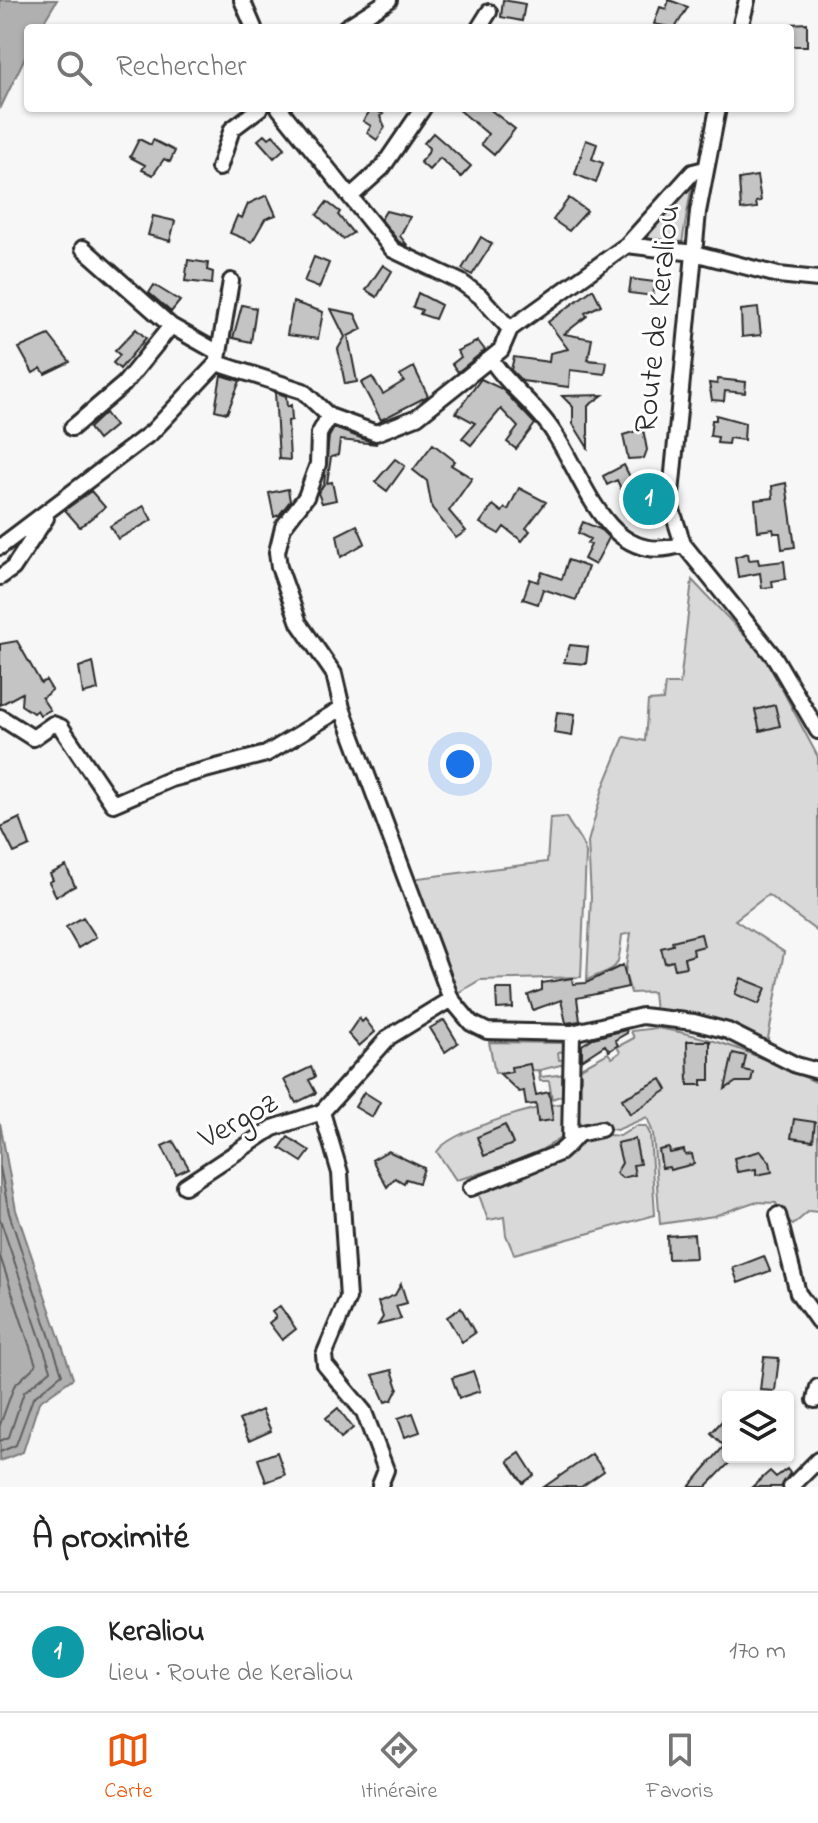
<!DOCTYPE html>
<html lang="fr">
<meta charset="utf-8">
<style>
:root{--surface:#fff;--page:#f2f2f2;--text:#222;--muted:#767676;--line:#e0e0e0;--accent:#ea580c}
body{margin:0;font-family:"Indie Flower",sans-serif;background:var(--page);color:var(--text)}
.controls{position:absolute;right:24px;bottom:24px;display:grid;overflow:hidden;border-radius:8px;box-shadow:0 2px 6px #0004}
.controls button{width:72px;height:72px;display:grid;place-items:center;padding:0;border:0;border-bottom:2px solid var(--line);background:var(--surface);color:var(--text);font:40px sans-serif}
.you{position:absolute;left:460px;top:764px;width:28px;height:28px;margin:-20px;border:6px solid #fff;border-radius:50%;background:#1a73e8;box-shadow:0 0 0 12px #1a73e833}
.badge{display:grid;place-items:center;width:52px;height:52px;border-radius:50%;background:var(--accent);color:#fff;font-size:26px;font-weight:700}
.pin{position:absolute;translate:-50% -50%;border:4px solid #fff;box-shadow:0 2px 8px #0006}
.list{margin:0;padding:0;list-style:none}
h2{display:flex;justify-content:space-between;align-items:center;height:104px;margin:0;padding:0 32px;font-size:34px}
h2 small{font-size:26px;font-weight:400;color:var(--muted)}
.list li{display:grid;grid-template-columns:52px 1fr auto;gap:24px;align-items:center;box-sizing:border-box;height:120px;padding:0 32px;border-top:2px solid var(--line)}
.list b{display:block;font-size:30px;white-space:nowrap}
.list p{margin:0;font-size:26px;white-space:nowrap;color:var(--muted)}
.list em{font-size:26px;font-style:normal;color:var(--muted)}
.icon{flex:none;width:44px;height:44px;fill:none;stroke:currentColor;stroke-width:2;stroke-linecap:round;stroke-linejoin:round}
.map{position:relative;flex:none;width:818px;height:1487px;overflow:hidden}
.search{position:absolute;background:var(--surface);box-shadow:0 2px 6px #0004;left:24px;right:24px;top:24px;height:88px;display:flex;align-items:center;gap:20px;box-sizing:border-box;padding:0 28px;border-radius:8px;color:var(--muted);font-size:30px}
.sheet{height:224px;background:var(--surface)}
nav{display:flex;justify-content:space-around;align-items:center;box-sizing:border-box;height:112px;border-top:2px solid var(--line);background:var(--surface);font-size:22px;color:var(--muted)}
nav a{display:grid;justify-items:center;gap:4px}
nav .on{color:var(--accent)}
.map>svg:first-child{display:block}
.green{fill:#d9d9d9;stroke:#828282;stroke-width:2}
.water{fill:#b0b0b0;stroke:#7b7b7b;stroke-width:2}
.lines{fill:none;stroke-linecap:round;stroke-linejoin:round}
.shore{stroke:#606060;stroke-width:2}
.building{fill:#c4c4c4;stroke:#2b2b2b;stroke-width:2}
.minor-casing{stroke:#2b2b2b;stroke-width:20}
.minor{stroke:#fff;stroke-width:14}
.labels{text-anchor:middle;dominant-baseline:central;stroke-width:6;stroke-linejoin:round;paint-order:stroke}
.street-label{font-size:32px;fill:#2b2b2b;stroke:#fff}
</style>
<div class="map">
<svg width="818" height="1487" viewBox="0 0 818 1487">
<rect width="100%" height="100%" fill="#f7f7f7"/>
<filter id="ink" filterUnits="userSpaceOnUse"><feTurbulence type="fractalNoise" baseFrequency=".0125" numOctaves="2"/><feDisplacementMap in="SourceGraphic" scale="16" xChannelSelector="R" yChannelSelector="G"/><feConvolveMatrix kernelMatrix="1 2 1 2 8 2 1 2 1" color-interpolation-filters="sRGB"/></filter>
<g filter="url(#ink)">
<!-- green -->
<path class="green" d="M692 184 682 243 676 248 644 238Z
M692 580 765 657 818 757V932L768 895 735 920 784 952 767 1044 655 1012 653 992 631 993 625 973 631 933 622 935C618 973 619 965 587 980L591 897 588 842 603 788 624 737 645 741 648 701 663 700 665 684H680Z
M566 817C572 830 584 840 586 854L581 977 480 980 456 994 410 879 547 862 550 818Z
M657 1028C721 1038 760 1057 818 1083V1212L809 1211 793 1225 782 1217 776 1203 754 1202 714 1216 660 1224 653 1133 647 1117 617 1130 599 1127 575 1129 574 1095 581 1094V1073L577 1070 608 1053 612 1058 620 1052 617 1047 634 1038 631 1031Z
M489 1042 567 1043 568 1051 558 1052 559 1060 569 1059V1063L540 1070 541 1077 566 1074V1094L552 1099 549 1081H540L538 1070 495 1073Z
M565 1103 564 1135C536 1158 491 1171 456 1180L437 1152C449 1131 539 1105 565 1103Z
M636 1126H646L650 1134 655 1215 514 1254 506 1235 504 1217 488 1220 478 1192 595 1134 620 1136Z"/>
<!-- water -->
<path class="water" d="M0 0H57L40 28H28V51L0 109Z
M0 1123 16 1210 73 1378 39 1402 23 1452 0 1461Z"/>
<g class="lines">
<!-- shore -->
<path class="shore" d="M0 1167 9 1213 62 1374 33 1398 16 1445 0 1452
M0 1219 51 1370 24 1392 9 1437 0 1441
M0 1256 36 1365 14 1386 0 1425"/>
</g>
<!-- building -->
<path class="building" d="M503 0 525 4 522 21 501 17Z
M669 0 688 7 675 28 654 24 660 7 666 9Z
M807 23V46H790V24Z
M372 108 383 114 380 116 385 127 377 140 367 133 371 126 363 121Z
M457 108H488L515 129 494 155 481 144 488 134Z
M433 133 471 166 461 177 440 158 429 170 420 162 428 153 429 148 424 143Z
M265 134 269 138 273 135 285 148 274 158 258 140Z
M139 139 151 145 153 140 175 151 170 162 164 159 153 175 142 170 145 165 130 157Z
M586 140 597 144 592 159 603 163 596 183 575 174Z
M757 176 761 201 756 202 757 208 741 210 739 179Z
M267 195 276 215 265 219 252 242 230 233 237 216 242 218 248 204Z
M569 198 587 211 569 231 553 220Z
M327 202 340 212 338 215 353 233 343 239 317 215Z
M386 211 410 217 400 236 408 246 399 242 381 219Z
M153 216 175 221 170 241 148 235Z
M481 237 492 244 472 275 462 269Z
M314 257 329 263 319 288 304 282Z
M188 260 208 263 207 270 213 272 212 284 185 281Z
M383 265 392 271 377 297 366 290Z
M631 279 655 282 653 296 629 293Z
M154 285 180 301 171 312 149 293Z
M593 289 601 305 585 313 587 316 564 334 592 339 588 360 607 362 605 374 570 370 569 387 522 381 511 370 514 357 549 362 550 353 568 349 548 322Z
M418 293 441 305 435 319 420 314 422 310 413 307Z
M293 302 323 312 318 339 287 335Z
M242 305 256 308 251 342 233 338Z
M758 308 761 335 742 337 741 310Z
M331 309 355 314 362 329 348 336 357 382 345 384 338 349 345 337Z
M136 329 146 338 120 369 113 363 120 355 115 351Z
M49 335 70 362 45 374 41 368 33 373 19 348Z
M478 341 485 350 458 372 452 364 461 357 457 351Z
M414 367 428 396 381 420 361 383 372 377 383 394 404 381 400 375Z
M221 375 240 381 227 413 215 410Z
M481 379 502 389 535 424 516 449 507 442 518 427 501 409 471 445 462 438 475 423 456 413Z
M718 379 746 382 745 393 725 391 724 401 712 400 709 383 717 384Z
M275 392 286 396 287 407 291 405 292 420 288 421 290 460 279 459Z
M603 395 588 406V448L573 424V407L562 396Z
M105 413 115 426 98 440 89 428Z
M716 415 745 423 744 440 729 438 728 444 717 443 718 437 710 436 712 420H716Z
M334 428 377 444 340 440 338 455 331 457 327 483 332 482 336 500 322 503 318 493 324 484 329 437Z
M643 429 647 450 644 458 628 459 623 435Z
M433 444 455 461 451 465 472 478 449 511 466 531 456 538 432 508 427 481 413 470Z
M395 459 405 466 387 491 375 482Z
M624 465 633 483 621 489 617 480 607 485 603 476Z
M786 483 795 547 782 549 780 533H774L773 529 758 531 755 500 773 498 772 486Z
M519 488 546 502 526 528 530 531 522 541 504 527 499 534 480 523 493 505 502 512 505 508 508 510Z
M288 489 290 501 279 515 274 517 269 493Z
M91 491 105 507 80 527 65 510Z
M144 506 152 520 118 539 110 526Z
M583 522 600 529 609 538 595 565 584 559 591 545 587 543 590 539 578 533Z
M357 525 365 543 341 557 337 535Z
M748 553 749 560 758 559 759 564 784 561 786 579 772 581 773 587 762 588 760 573 738 577 735 557Z
M568 560 588 567 576 600 543 589 538 604 523 599 530 579 538 582 542 572 562 579Z
M17 641 41 683 46 680 52 690 42 698 50 710 40 715 37 710 33 713 21 705 22 693 0 705V644Z
M570 645 588 647 586 664 564 662Z
M93 662 98 690 83 694 79 667Z
M775 705 780 726 760 731 755 710Z
M557 712 575 714 572 736 554 733Z
M20 818 30 846 14 853 1 827Z
M66 866 75 886 56 896 49 882 53 880 50 874Z
M83 917 96 937 78 948 66 927Z
M701 934 704 946 693 949 694 955 684 958 686 967 675 969 673 961 665 963 661 948 673 945 672 941Z
M623 965 628 987 577 998 580 1021 566 1023 561 1000 533 1010 528 995 542 990V983L572 978 573 984 586 983Z
M741 978 766 988 759 1004 735 994Z
M496 989H512L513 1008 497 1009Z
M359 1018 362 1022 365 1019 375 1032 359 1046 348 1034Z
M444 1020 458 1043 445 1052 430 1028Z
M626 1030 627 1033 615 1040 618 1045 609 1051 605 1045 582 1060V1045L593 1038Z
M687 1041H710V1080H702V1085H688Z
M733 1053 746 1056 743 1070 753 1072 751 1082H736L725 1089Z
M530 1064 536 1095 549 1092 553 1120 538 1122 536 1104 526 1105 524 1091 519 1092 500 1074 512 1072 511 1067Z
M311 1067 315 1077 309 1080 316 1093 296 1103 284 1080Z
M661 1079 667 1090 630 1114 622 1099Z
M364 1092 380 1102 372 1117 355 1107Z
M794 1119 815 1122 813 1141 791 1138Z
M505 1125 513 1144 484 1156 477 1137Z
M288 1137 310 1151 302 1162 280 1148Z
M635 1139 640 1164 633 1165 635 1175 622 1178 616 1173 622 1163 617 1143Z
M173 1141 189 1168 176 1174 162 1146Z
M669 1148 670 1153 684 1150 685 1155 692 1154 694 1164 670 1170 669 1167 662 1168 659 1150Z
M388 1151 424 1168 419 1183 406 1179 404 1183 395 1178 387 1187 372 1160Z
M761 1151 770 1162 772 1172 756 1175V1169L737 1172 734 1158Z
M694 1234 696 1258 668 1259 667 1236Z
M764 1256 770 1271 738 1283 733 1268Z
M401 1284 407 1303 396 1306 401 1319 378 1325 383 1317 378 1302 395 1295Z
M280 1306 296 1329 282 1340 269 1323 276 1317 272 1312Z
M461 1308 475 1333 462 1342 447 1317Z
M764 1357 779 1358 775 1391 760 1390Z
M392 1370 398 1388 392 1400 385 1402 373 1375Z
M473 1371 480 1391 459 1398 452 1378Z
M338 1408 353 1428 341 1438 326 1418Z
M262 1410 271 1431 249 1441 239 1420Z
M413 1413 420 1432 405 1437 398 1418Z
M722 1421 728 1427V1457H735L706 1487H689L724 1446 711 1433Z
M277 1452 285 1475 266 1482 258 1459Z
M520 1453 534 1475 523 1483 508 1461Z
M592 1454 604 1471 581 1487H544Z
M787 1469 790 1473 781 1487H752L770 1471 776 1477Z"/>
<g class="lines">
<defs>
<path id="minor" d="M242 0 254 28
M345 28 389 0
M479 28 489 12
M740 28 747 0
M279 108 393 250 461 282 480 296 510 329
M718 108 698 212 670 504 683 544 775 658 818 731
M219 168 232 129 260 108
M351 196 382 168 423 108
M627 245 694 253 778 275 818 279
M83 248 171 326 219 353
M218 359 231 281
M491 359C508 387 536 404 554 433 586 481 608 570 683 544
M329 416 319 434 318 464 306 497 283 527 277 552 279 567 299 623 334 674 342 708 451 999
M72 428 124 384 171 326
M0 547 152 432 217 363 303 391 329 416 376 433 417 417 501 350 510 329 627 245 693 172 705 169
M0 577 13 568 46 518
M0 717 33 738 53 724 61 727 113 804 171 779 266 754 342 708
M572 1033 570 1143 578 1134 601 1129
M185 1186 273 1128 322 1112
M471 1188 559 1153 570 1143
M778 1215 798 1293 818 1321
M815 1400 818 1387
M380 1485 386 1470 364 1412 325 1365 324 1355 348 1298 340 1173 322 1112 389 1037 451 999 471 1023 487 1031 572 1033 642 1016 694 1022 728 1031 796 1065 818 1071
M791 1487 818 1460"/>
</defs>
<!-- minor casing -->
<use href="#minor" class="minor-casing"/>
<!-- minor -->
<use href="#minor" class="minor"/>
</g>
</g>
<g class="labels">
<!-- street labels -->
<g class="street-label">
<text transform="translate(659 319) rotate(-84)">Route de Keraliou</text>
<text transform="translate(239 1122) rotate(-29)">Vergoz</text>
</g>
</g>
</svg>
<div class="controls">
<button><svg class="icon" aria-label="layers" viewBox="0 0 24 24"><path d="M12 4l9 5-9 5-9-5zM3 14l9 5 9-5"/></svg></button>
</div>
<div class="you"></div>
<div class="pin badge" style="left:649px;top:499px;background:#0f9aa8">1</div>
<div class="search"><svg class="icon" aria-label="search" viewBox="0 0 24 24"><circle cx="10" cy="10" r="6"/><path d="M15 15l6 6"/></svg>Rechercher</div>
</div>
<section class="sheet">
<h2>À proximité<small></small></h2>
<ul class="list">
<li><span class="badge" style="background:#0f9aa8">1</span><div><b>Keraliou</b><p>Lieu · Route de Keraliou</p></div><em>170 m</em></li>
</ul>
</section>
<nav>
<a class="on"><svg class="icon" aria-label="map" viewBox="0 0 24 24"><path d="M3 6l6-2 6 2 6-2v14l-6 2-6-2-6 2zM9 4v14M15 6v14"/></svg>Carte</a>
<a><svg class="icon" aria-label="directions" viewBox="0 0 24 24"><path d="M12 3l9 9-9 9-9-9zM9 14v-3h6M13 9l2 2-2 2"/></svg>Itinéraire</a>
<a><svg class="icon" aria-label="saved" viewBox="0 0 24 24"><path d="M7 4h10v16l-5-4-5 4z"/></svg>Favoris</a>
</nav>
